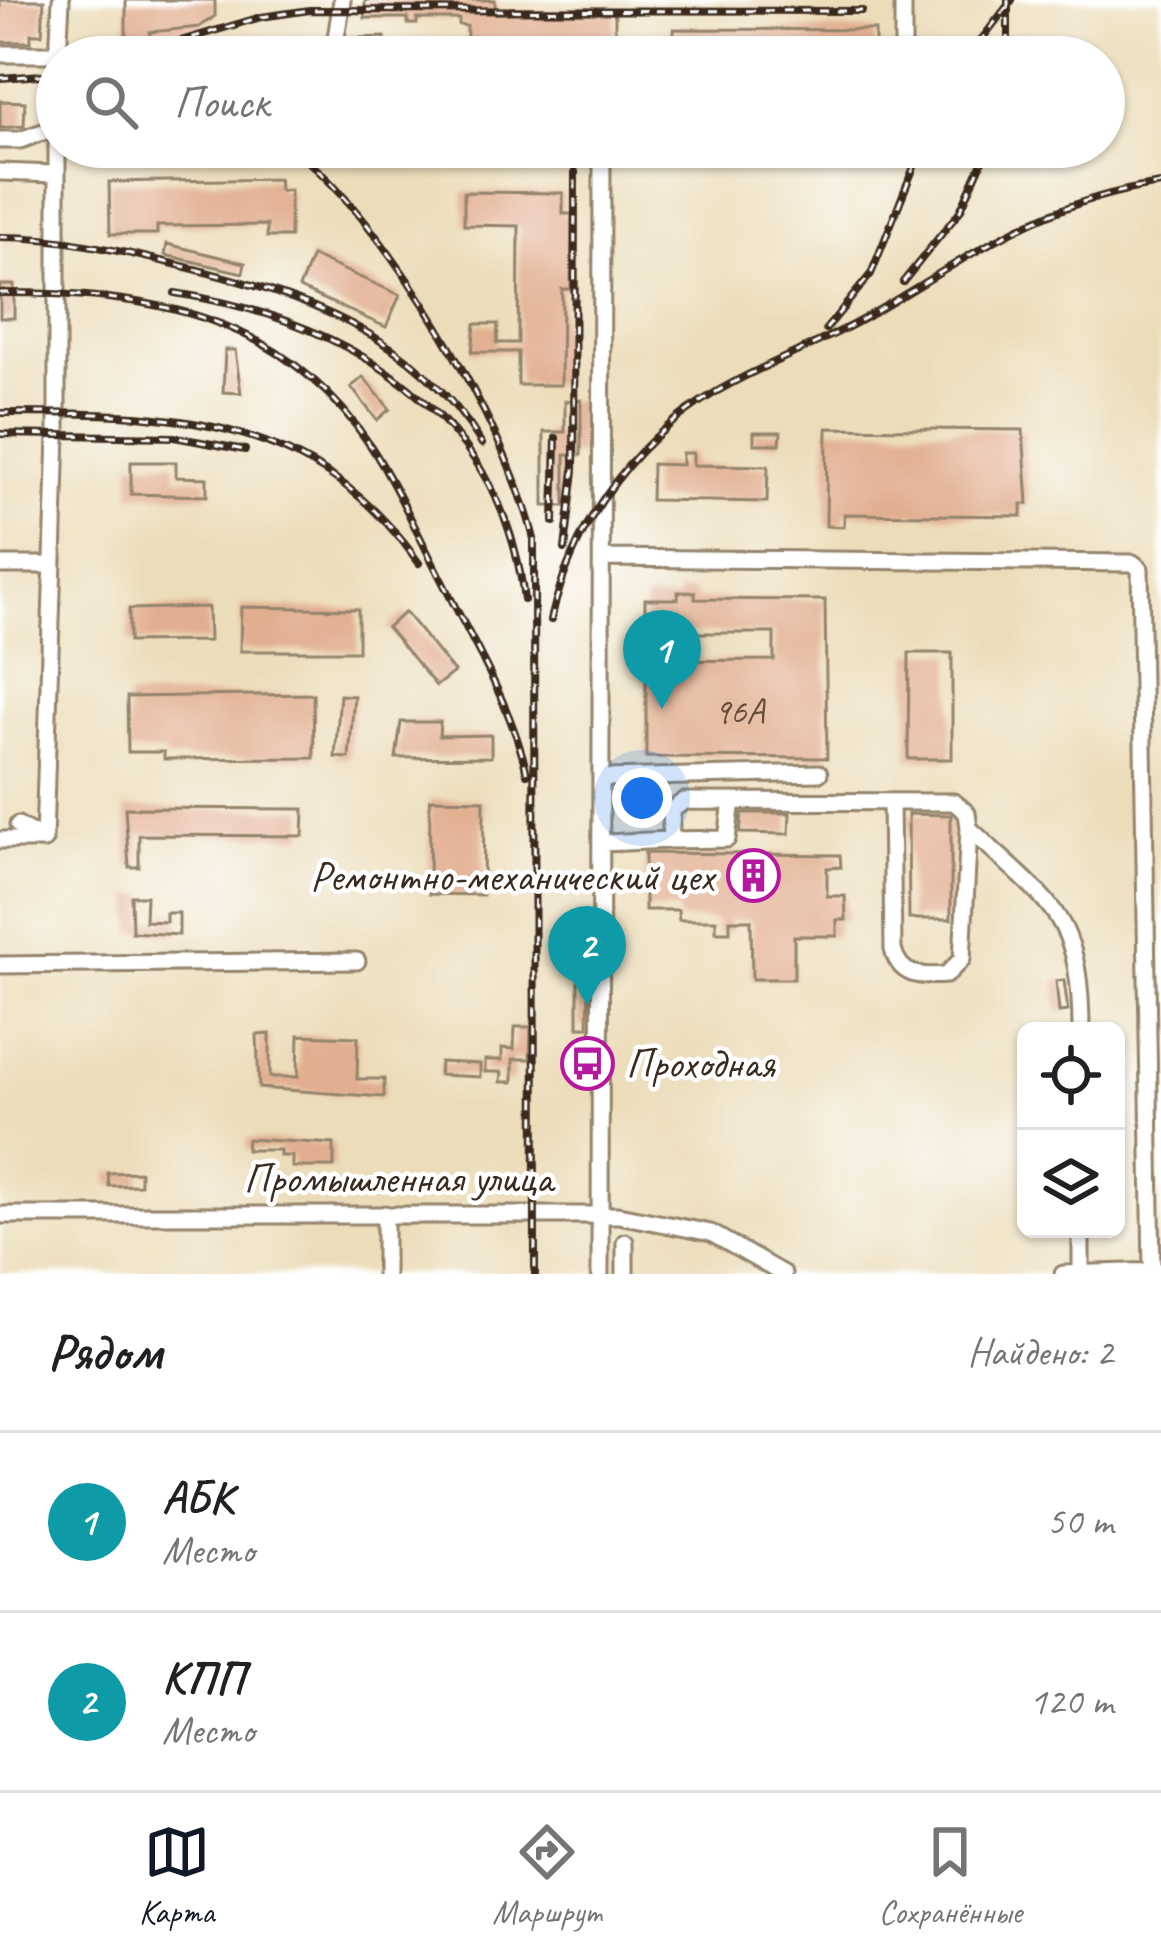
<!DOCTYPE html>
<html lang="ru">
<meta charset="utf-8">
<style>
:root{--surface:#fff;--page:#f6f6f6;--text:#202124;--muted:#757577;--line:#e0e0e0;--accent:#111827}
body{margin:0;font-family:Caveat,sans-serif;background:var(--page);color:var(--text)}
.controls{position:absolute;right:36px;bottom:36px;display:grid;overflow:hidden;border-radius:18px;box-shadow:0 3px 9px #0004}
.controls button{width:108px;height:108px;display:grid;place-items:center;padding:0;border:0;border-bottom:3px solid var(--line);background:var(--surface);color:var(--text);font:60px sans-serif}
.you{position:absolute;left:642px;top:798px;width:42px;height:42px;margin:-30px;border:9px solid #fff;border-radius:50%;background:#1a73e8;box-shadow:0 0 0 18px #1a73e833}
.badge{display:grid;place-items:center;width:78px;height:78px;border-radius:50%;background:var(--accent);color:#fff;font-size:39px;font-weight:700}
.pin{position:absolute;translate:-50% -99px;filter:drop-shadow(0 3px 6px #0008)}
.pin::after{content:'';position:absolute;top:63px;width:42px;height:36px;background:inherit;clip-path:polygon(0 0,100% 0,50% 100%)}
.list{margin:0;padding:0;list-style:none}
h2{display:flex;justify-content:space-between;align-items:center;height:156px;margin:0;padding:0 48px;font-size:51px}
h2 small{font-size:39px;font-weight:400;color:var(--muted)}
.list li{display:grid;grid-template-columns:78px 1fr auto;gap:36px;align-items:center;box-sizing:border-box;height:180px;padding:0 48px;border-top:3px solid var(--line)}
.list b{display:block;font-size:45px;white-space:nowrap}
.list p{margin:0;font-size:39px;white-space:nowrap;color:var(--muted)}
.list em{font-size:39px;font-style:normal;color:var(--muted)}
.icon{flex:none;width:66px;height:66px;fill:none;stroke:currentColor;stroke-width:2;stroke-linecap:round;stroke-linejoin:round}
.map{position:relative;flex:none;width:1161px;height:1274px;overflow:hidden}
.search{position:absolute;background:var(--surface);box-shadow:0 3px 9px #0004;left:36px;right:36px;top:36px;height:132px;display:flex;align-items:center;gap:30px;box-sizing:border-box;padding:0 42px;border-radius:66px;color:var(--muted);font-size:45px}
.sheet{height:516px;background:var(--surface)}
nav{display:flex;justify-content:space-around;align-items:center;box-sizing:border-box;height:168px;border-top:3px solid var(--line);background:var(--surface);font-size:33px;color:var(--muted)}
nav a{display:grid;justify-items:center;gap:6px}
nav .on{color:var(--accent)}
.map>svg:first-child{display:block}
.building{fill:#e2ae90}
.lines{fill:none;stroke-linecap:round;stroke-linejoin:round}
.minor-casing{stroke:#94846c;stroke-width:21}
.minor{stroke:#fff;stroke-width:15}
.rail-casing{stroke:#3b2a1e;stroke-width:8}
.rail{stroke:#fff;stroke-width:3;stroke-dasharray:9;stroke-linecap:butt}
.labels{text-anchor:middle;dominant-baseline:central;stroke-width:9;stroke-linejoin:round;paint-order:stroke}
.number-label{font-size:36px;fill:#654b3a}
.poi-label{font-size:42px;fill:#3b2a1e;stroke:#fff;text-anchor:end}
.street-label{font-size:42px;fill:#3b2a1e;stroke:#fff}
</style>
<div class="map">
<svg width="1161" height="1274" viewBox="0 0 1161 1274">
<rect width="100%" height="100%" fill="#fff"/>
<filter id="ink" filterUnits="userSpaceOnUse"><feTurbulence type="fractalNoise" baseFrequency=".00833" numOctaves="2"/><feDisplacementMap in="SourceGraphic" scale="24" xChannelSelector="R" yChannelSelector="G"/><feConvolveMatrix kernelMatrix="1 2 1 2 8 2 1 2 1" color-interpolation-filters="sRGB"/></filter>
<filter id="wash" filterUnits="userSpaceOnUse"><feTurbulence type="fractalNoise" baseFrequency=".004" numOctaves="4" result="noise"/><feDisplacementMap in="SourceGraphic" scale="48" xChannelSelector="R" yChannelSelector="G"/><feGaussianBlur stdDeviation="2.7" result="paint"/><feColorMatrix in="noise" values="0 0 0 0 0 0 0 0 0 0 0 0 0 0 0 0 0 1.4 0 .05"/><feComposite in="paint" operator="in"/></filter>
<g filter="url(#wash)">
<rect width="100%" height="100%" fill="#ecddba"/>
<g id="blocks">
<!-- building -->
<path class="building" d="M0 0H44L42 34H31V42H0Z
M126 0H215V16L199 27 150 32V43H126Z
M365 0H495V13H615V57H467V26L459 25V19H417V24H408V18H365Z
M674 29 875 30V57H674Z
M385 37V52H353V38Z
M0 101 25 102 24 126 0 128Z
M279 179 280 191 290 190V237H267V225L157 226V234H110L109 182Z
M464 192 563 193V214H572L571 289H562L561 385H518V352H472L475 324H498L497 343H518L519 226 464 225Z
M167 244 245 263 243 273 165 255Z
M312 256 400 295 386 327 299 288Z
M0 285H14V318H0Z
M225 350H235L241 393 223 392Z
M363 377 390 409 377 420 351 387Z
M581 400V455H565V506H544V432H565V401Z
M827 428 1023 430 1028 504H1022V516L844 514V527L826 526Z
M754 432H781L780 444H754Z
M682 453H693V465L768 466 767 502 651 500 652 464 682 465Z
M131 462H176V477L207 478V496L131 494Z
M678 592H695V599L825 600 827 758 646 757V661L774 660V633H645V599H678Z
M208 607 209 641 129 642V609Z
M241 607 358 609V651H240Z
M405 612 454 672 436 686 387 627Z
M909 653H952V759H908Z
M313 694 314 758 164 759V752H128L127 697Z
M340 695 354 696 349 758 335 757Z
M401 722H440L439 736 491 735V757L396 758Z
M430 799 484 800 483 895 429 894Z
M125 808 304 809 303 836 139 835V867H129Z
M742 813H790L789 834 740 833Z
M908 814 951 815V919H909Z
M645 853 840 855 841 867 827 868V896H845L846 920H837V936H794V979H752L751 920H730V932H716V920H679L678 910H645Z
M131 896H146L145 921 166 922V913H179V935L132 932Z
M1064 980 1068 1011 1059 1012 1056 981Z
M578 982H589L588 1027H578Z
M515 1027H531L530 1059H513V1082H501L502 1072H485V1060H502V1048L514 1049Z
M270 1034V1077H298L299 1035 358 1037 357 1079H384V1097L259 1088 257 1035Z
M440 1062 480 1064V1077L439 1075Z
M247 1139 334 1144V1167H292V1156H280V1150H246Z
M140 1172V1185L109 1186 108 1173Z"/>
</g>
</g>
<g filter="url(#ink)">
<use href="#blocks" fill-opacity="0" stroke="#94846c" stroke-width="3"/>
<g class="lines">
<defs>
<path id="minor" d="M0 54H58
M58 57 61 0
M333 57 342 0
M903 57V0
M0 140H20L57 127
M0 172 54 174
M604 558 1133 563 1140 569 1152 1270 1159 1274
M0 565H49
M604 778 819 773
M891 802 893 949C900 977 920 977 946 975L962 959 969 828
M18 825 44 840 57 434V128
M0 840H39
M670 840 727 839 732 801
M603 843 670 840 672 810 684 801 954 802 967 813 969 828C1050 905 1081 912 1081 1031
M0 965 357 961
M385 1214V1274
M0 1215H618L711 1233 783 1274
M1081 1229V1270
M600 1274 602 147
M625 1274V1242
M1063 1274 1161 1271"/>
</defs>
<!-- minor casing -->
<use href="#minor" class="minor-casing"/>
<!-- minor -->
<use href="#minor" class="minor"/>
<defs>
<path id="rail" d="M1008 0V57
M157 48 261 17 310 10 862 11
M968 57 1012 0
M0 78 57 74
M290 147C384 214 507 427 534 539L535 1274
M0 237C63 237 121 251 182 266 303 296 414 332 482 444
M903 282 960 211 989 147
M0 293C148 293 281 312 370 445 398 488 419 537 443 583 474 645 512 706 527 774
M175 293C346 320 503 411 524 600
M826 329 871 274 922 147
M0 413C167 413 312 412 419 563
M0 434 174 437 245 450
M554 522 556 438
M565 549 574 470 575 172
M551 620C574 518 641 430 734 382 777 359 823 342 865 318 969 258 1038 201 1161 184"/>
</defs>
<!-- rail casing -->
<use href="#rail" class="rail-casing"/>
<!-- rail -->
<use href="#rail" class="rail"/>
</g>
</g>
<!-- icons -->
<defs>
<symbol id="building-ring" viewBox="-11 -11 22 22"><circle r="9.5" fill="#fff" stroke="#b5179e" stroke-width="1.5"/><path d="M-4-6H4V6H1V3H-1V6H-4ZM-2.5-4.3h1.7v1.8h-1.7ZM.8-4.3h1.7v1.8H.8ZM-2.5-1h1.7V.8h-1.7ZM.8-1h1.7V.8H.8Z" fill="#b5179e"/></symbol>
<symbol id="bus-ring" viewBox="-11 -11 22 22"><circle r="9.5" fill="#fff" stroke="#b5179e" stroke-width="1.5"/><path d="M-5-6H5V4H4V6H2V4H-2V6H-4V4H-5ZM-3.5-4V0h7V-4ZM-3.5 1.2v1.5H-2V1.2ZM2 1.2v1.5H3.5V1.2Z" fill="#b5179e"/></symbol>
</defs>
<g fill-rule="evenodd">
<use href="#building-ring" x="724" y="846" width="59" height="59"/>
<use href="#bus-ring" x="558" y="1034" width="59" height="59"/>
</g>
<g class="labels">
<!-- number labels -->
<g class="number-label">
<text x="739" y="711">96А</text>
</g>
<!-- poi labels -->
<g class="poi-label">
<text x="714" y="876">Ремонтно-механический цех</text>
<text x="626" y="1063" text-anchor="start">Проходная</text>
</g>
<!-- street labels -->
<g class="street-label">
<text x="398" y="1178">Промышленная улица</text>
</g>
</g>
</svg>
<div class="controls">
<button><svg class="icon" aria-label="locate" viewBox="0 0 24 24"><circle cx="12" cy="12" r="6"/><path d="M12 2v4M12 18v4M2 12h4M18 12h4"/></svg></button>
<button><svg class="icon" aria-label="layers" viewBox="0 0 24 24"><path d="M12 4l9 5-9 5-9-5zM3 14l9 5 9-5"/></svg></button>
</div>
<div class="you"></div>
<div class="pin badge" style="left:662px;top:709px;background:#0f9aa8">1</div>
<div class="pin badge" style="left:587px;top:1005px;background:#0f9aa8">2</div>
<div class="search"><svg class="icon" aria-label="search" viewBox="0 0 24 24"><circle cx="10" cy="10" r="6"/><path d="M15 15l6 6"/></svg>Поиск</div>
</div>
<section class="sheet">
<h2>Рядом<small>Найдено: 2</small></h2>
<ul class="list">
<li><span class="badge" style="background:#0f9aa8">1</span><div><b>АБК</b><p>Место</p></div><em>50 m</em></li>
<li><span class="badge" style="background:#0f9aa8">2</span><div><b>КПП</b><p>Место</p></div><em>120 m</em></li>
</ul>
</section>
<nav>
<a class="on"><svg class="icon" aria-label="map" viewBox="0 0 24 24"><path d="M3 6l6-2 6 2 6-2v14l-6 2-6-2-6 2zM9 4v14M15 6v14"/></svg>Карта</a>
<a><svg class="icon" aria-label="directions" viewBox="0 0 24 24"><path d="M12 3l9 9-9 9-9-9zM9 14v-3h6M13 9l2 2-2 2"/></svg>Маршрут</a>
<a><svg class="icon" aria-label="saved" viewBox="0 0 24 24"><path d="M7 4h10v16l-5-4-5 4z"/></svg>Сохранённые</a>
</nav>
